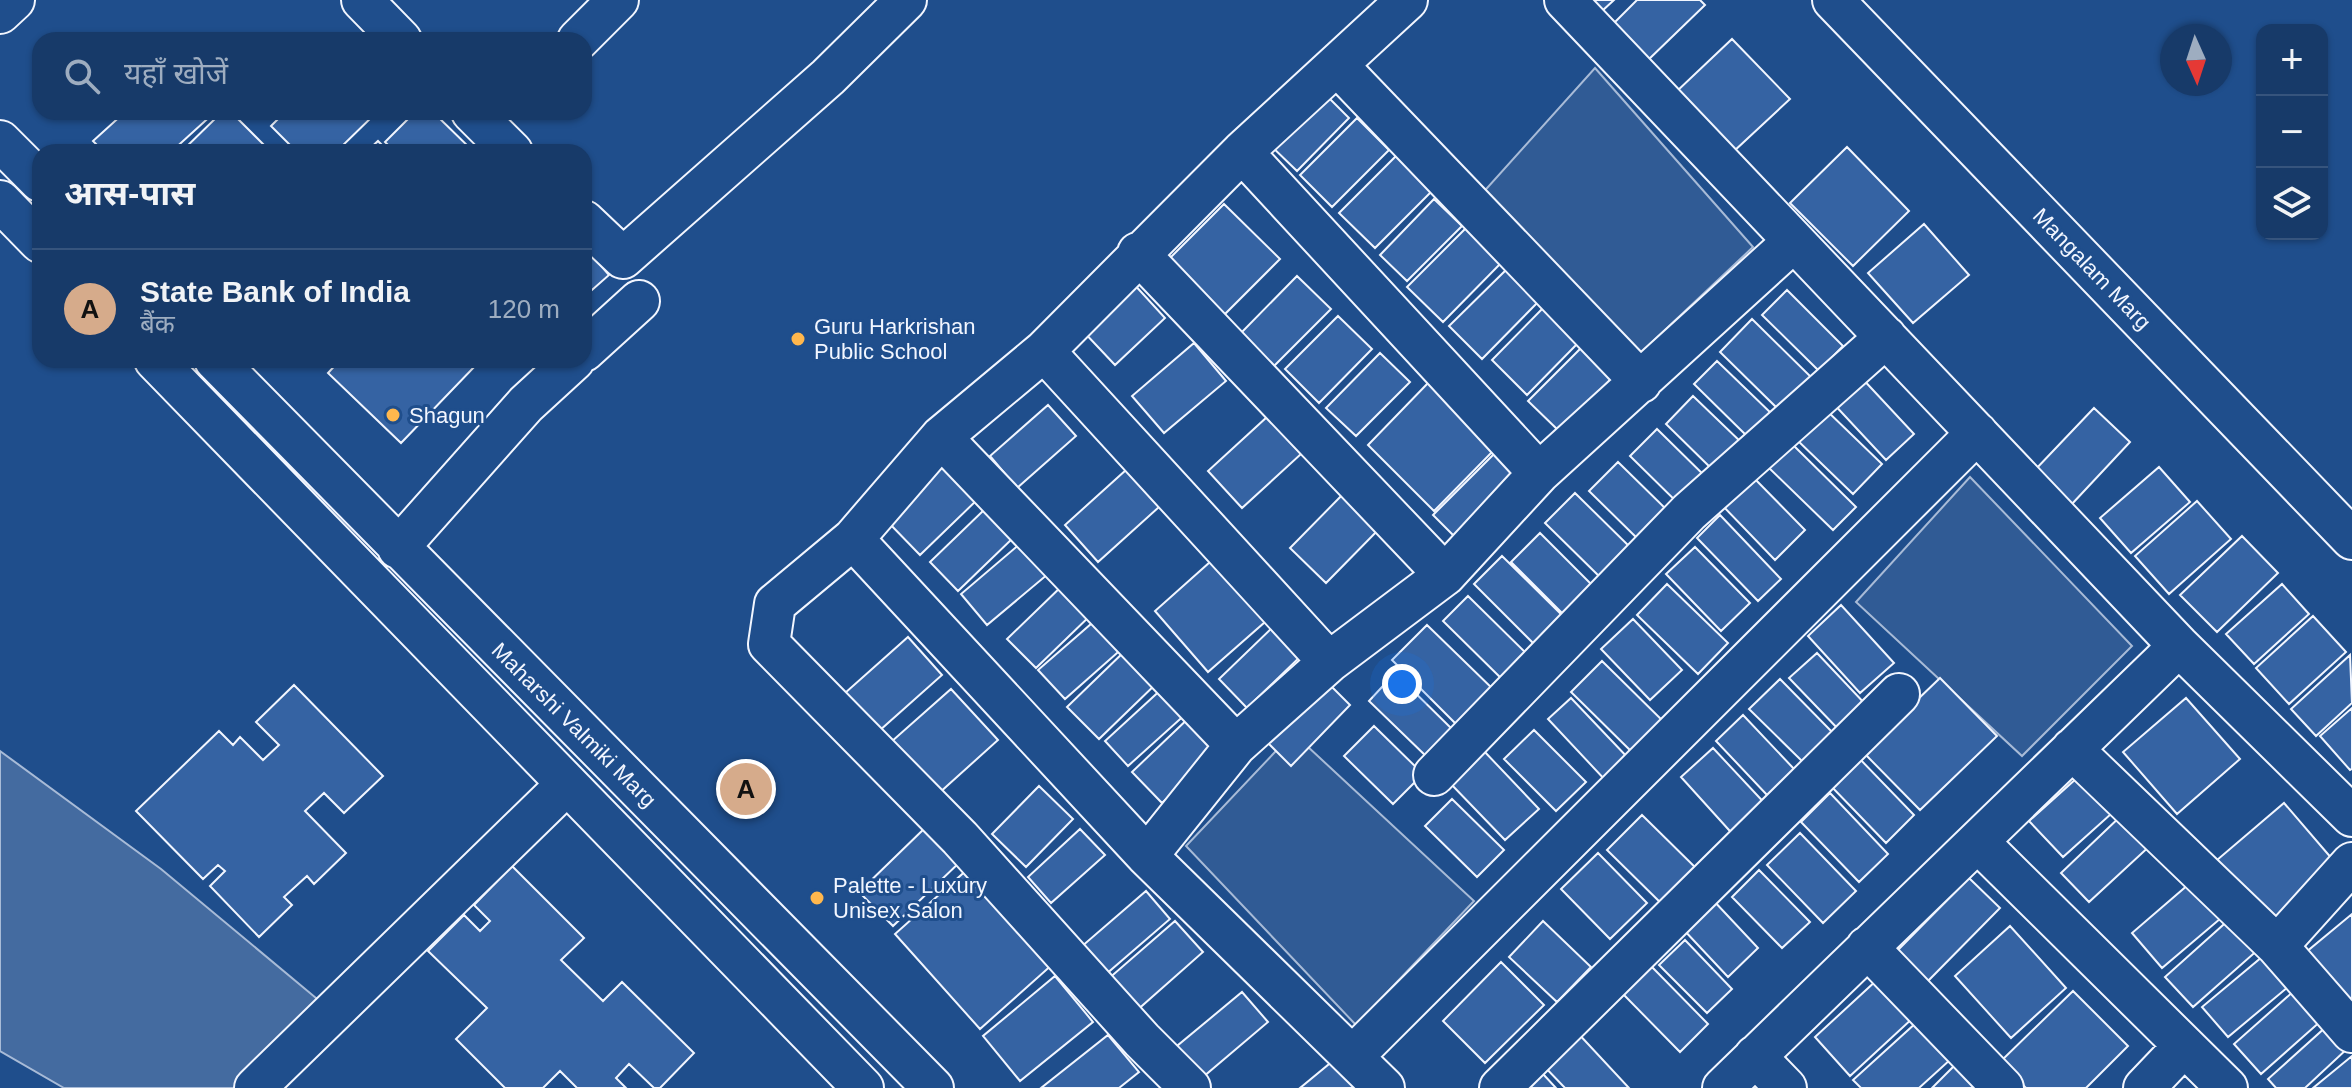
<!DOCTYPE html>
<html lang="hi">
<meta charset="utf-8">
<style>
:root{--surface:#173a69;--page:#244571;--text:#f1f3f6;--muted:#9eadc0;--line:#36547d;--accent:#d6ab8b}
body{margin:0;font-family:Arial,"Noto Sans Devanagari",sans-serif;background:var(--page);color:var(--text)}
.controls{position:absolute;right:24px;top:24px;display:grid;overflow:hidden;border-radius:16px;box-shadow:0 2px 6px #0004}
.controls button{width:72px;height:72px;display:grid;place-items:center;padding:0;border:0;border-bottom:2px solid var(--line);background:var(--surface);color:var(--text);font:40px sans-serif}
.compass{position:absolute;left:2160px;top:24px;width:72px;height:72px;border-radius:50%;background:var(--surface);box-shadow:0 2px 6px #0004;rotate:177deg}
.you{position:absolute;left:1402px;top:684px;width:28px;height:28px;margin:-20px;border:6px solid #fff;border-radius:50%;background:#1a73e8;box-shadow:0 0 0 12px #1a73e833}
.badge{display:grid;place-items:center;width:52px;height:52px;border-radius:50%;background:var(--accent);color:#111;font-size:26px;font-weight:700}
.pin{position:absolute;translate:-50% -50%;border:4px solid #fff;box-shadow:0 2px 8px #0006}
.list{margin:0;padding:0;list-style:none}
h2{display:flex;justify-content:space-between;align-items:center;height:104px;margin:0;padding:0 32px;font-size:34px}
h2 small{font-size:26px;font-weight:400;color:var(--muted)}
.list li{display:grid;grid-template-columns:52px 1fr auto;gap:24px;align-items:center;box-sizing:border-box;height:120px;padding:0 32px;border-top:2px solid var(--line)}
.list b{display:block;font-size:30px;white-space:nowrap}
.list p{margin:0;font-size:26px;white-space:nowrap;color:var(--muted)}
.list em{font-size:26px;font-style:normal;color:var(--muted)}
.icon{flex:none;width:44px;height:44px;fill:none;stroke:currentColor;stroke-width:2;stroke-linecap:round;stroke-linejoin:round}
.map{position:relative;flex:none;width:2352px;height:1088px;overflow:hidden}
.search{position:absolute;background:var(--surface);box-shadow:0 2px 6px #0004;left:32px;top:32px;width:560px;height:88px;display:flex;align-items:center;gap:20px;box-sizing:border-box;padding:0 28px;border-radius:24px;color:var(--muted);font-size:30px}
.panel{position:absolute;background:var(--surface);box-shadow:0 2px 6px #0004;left:32px;top:144px;width:560px;height:224px;border-radius:24px}
.map>svg:first-child{display:block}
.built{fill:#305b95;stroke:#a8bbd7;stroke-width:2}
.water{fill:#446ba0;stroke:#a8bbd7;stroke-width:2}
.building{fill:#3563a3;stroke:#f2f6ff;stroke-width:2}
.lines{fill:none;stroke-linecap:round;stroke-linejoin:round}
.minor-casing{stroke:#f2f6ff;stroke-width:44}
.minor{stroke:#1f4e8c;stroke-width:40}
.poi-dot{fill:#ffb74d;stroke:#1f4e8c;stroke-width:3}
.labels{text-anchor:middle;dominant-baseline:central;stroke-width:6;stroke-linejoin:round;paint-order:stroke}
.street-label{font-size:22px;fill:#f2f6ff;stroke:#1f4e8c}
.poi-label{font-size:22px;fill:#f2f6ff;stroke:#1f4e8c;text-anchor:start}
</style>
<div class="map">
<svg width="2352" height="1088" viewBox="0 0 2352 1088">
<rect width="100%" height="100%" fill="#1f4e8c"/>
<!-- built -->
<path class="built" d="M1595 68 1753 247 1631 362 1470 207Z
M1970 477 2132 646 2022 756 1856 602Z
M1293 733 1474 901 1356 1025 1186 846Z"/>
<!-- water -->
<path class="water" d="M0 751 161 869 322 1003 237 1088H64L0 1051Z"/>
<!-- building -->
<path class="building" d="M1591 0H1614L1602 11Z
M1637 0H1700L1705 5 1646 62 1611 26Z
M1732 39 1790 99 1733 152 1676 92Z
M1316 85 1349 118 1297 171 1263 138Z
M125 112H215L171 152H104L93 141Z
M222 112H231L271 152H181Z
M285 112H377L336 152H297L271 126Z
M415 112H433L474 152H395L385 142Z
M1357 118 1389 150 1332 207 1300 175Z
M378 141 389 152H366Z
M1847 147 1909 211 1853 266 1790 203Z
M1396 156 1432 191 1375 248 1339 213Z
M1434 199 1462 226 1407 281 1380 255Z
M1224 204 1280 259 1220 319 1164 264Z
M1924 224 1969 275 1913 323 1868 273Z
M1468 226 1503 261 1443 322 1407 287Z
M584 246 609 275 584 297Z
M1508 268 1540 300 1482 359 1449 326Z
M1297 276 1331 309 1273 367 1240 334Z
M1132 282 1165 318 1115 365 1081 329Z
M1787 290 1843 346 1819 371 1762 315Z
M1545 306 1580 341 1527 395 1492 360Z
M1338 316 1372 349 1319 403 1285 369Z
M1752 319 1813 379 1781 412 1720 352Z
M1194 343 1226 381 1164 433 1132 396Z
M1585 344 1616 374 1559 431 1528 401Z
M1380 353 1410 382 1356 436 1326 408Z
M340 360H473L477 364 401 443 328 373Z
M1717 361 1774 416 1751 440 1694 384Z
M1859 375 1914 434 1886 460 1831 401Z
M1429 382 1496 448 1434 511 1368 445Z
M1693 396 1744 445 1716 473 1666 424Z
M1048 405 1076 436 1017 488 990 456Z
M1824 408 1882 464 1853 494 1795 438Z
M2094 408 2130 442 2071 505 2034 471Z
M1267 417 1301 454 1242 508 1208 471Z
M1657 429 1715 486 1688 513 1630 456Z
M1790 442 1856 507 1833 530 1767 466Z
M1496 452 1522 479 1460 542 1433 515Z
M946 462 980 497 920 555 886 520Z
M1618 462 1671 514 1642 543 1589 491Z
M2159 467 2190 502 2131 553 2100 518Z
M1126 470 1159 507 1098 562 1065 525Z
M1750 474 1805 530 1775 560 1720 503Z
M1348 489 1384 524 1326 583 1290 548Z
M1575 493 1635 552 1605 582 1545 523Z
M2197 501 2231 539 2169 594 2135 556Z
M986 508 1014 537 958 591 930 562Z
M1720 515 1781 579 1758 601 1697 538Z
M1540 533 1595 588 1566 617 1511 562Z
M2242 536 2278 573 2217 632 2180 595Z
M1021 543 1048 574 987 625 961 594Z
M1695 547 1750 603 1721 631 1666 574Z
M1219 554 1273 615 1208 672 1155 611Z
M1502 556 1569 622 1541 651 1474 584Z
M1065 583 1094 612 1036 668 1007 639Z
M1667 584 1728 643 1698 674 1637 615Z
M2282 584 2309 614 2254 664 2226 634Z
M1468 596 1534 661 1510 687 1443 621Z
M1841 605 1894 663 1860 693 1808 636Z
M2313 616 2346 652 2289 704 2256 668Z
M1099 617 1125 646 1065 699 1038 670Z
M1633 619 1682 670 1650 700 1601 649Z
M1275 625 1303 654 1247 708 1219 679Z
M1427 625 1497 693 1461 729 1392 660Z
M908 637 942 675 879 731 845 693Z
M1128 648 1160 680 1099 739 1067 707Z
M1817 653 1868 707 1841 732 1789 678Z
M2350 655 2352 703 2316 736 2291 709Z
M1602 661 1669 727 1638 758 1571 692Z
M1395 673 1455 732 1428 758 1369 701Z
M1323 678 1350 705 1291 766 1263 738Z
M1940 678 1997 736 1920 810 1863 752Z
M1780 679 1836 736 1806 765 1749 709Z
M294 685 383 776 344 813 324 793 305 811 346 853 314 884 307 876 284 897 292 905 259 937 210 886 225 871 218 865 203 879 136 811 219 731 233 745 240 737 263 760 279 745 256 722Z
M1165 686 1188 712 1128 766 1105 741Z
M951 689 998 740 938 794 891 742Z
M1571 698 1630 760 1607 782 1548 719Z
M2186 698 2240 759 2177 814 2123 752Z
M2352 708V769L2350 770 2320 736Z
M1194 713 1225 745 1162 803 1132 772Z
M1743 715 1795 770 1768 796 1716 741Z
M1374 726 1423 774 1393 804 1344 756Z
M1534 730 1586 782 1556 811 1504 759Z
M1713 748 1771 810 1738 840 1681 777Z
M1483 750 1539 809 1505 840 1449 782Z
M1856 755 1914 815 1886 843 1828 783Z
M2087 769 2121 805 2063 857 2029 821Z
M1039 786 1073 819 1026 867 992 834Z
M1830 793 1888 854 1859 882 1801 822Z
M1452 799 1504 850 1477 877 1425 826Z
M2284 803 2339 867 2271 924 2217 860Z
M2124 813 2153 843 2089 902 2061 873Z
M1642 815 1703 875 1668 910 1607 850Z
M927 826 961 861 893 926 859 892Z
M1080 829 1105 855 1051 903 1028 877Z
M1800 833 1856 891 1823 923 1767 865Z
M1598 853 1647 903 1610 939 1561 889Z
M512 866 584 938 561 960 603 1001 622 982 694 1053 660 1088H654L629 1064 616 1078 626 1088H577L560 1071 543 1088H505L456 1039 487 1008 428 951 464 915 480 931 490 921 474 905Z
M969 868 1054 963 980 1029 895 934Z
M1759 870 1810 922 1782 948 1732 897Z
M1969 878 2000 908 1926 983 1895 953Z
M2196 878 2227 913 2162 968 2132 933Z
M1146 891 1170 919 1105 975 1081 947Z
M1712 899 1758 948 1728 977 1682 928Z
M2352 914V1021L2299 958Z
M2232 917 2260 948 2193 1007 2165 977Z
M1175 921 1203 952 1135 1012 1107 980Z
M1543 921 1591 967 1557 1002 1509 957Z
M2010 926 2066 988 2011 1038 1955 976Z
M1685 940 1732 989 1707 1013 1659 965Z
M2262 957 2288 987 2228 1037 2202 1007Z
M1501 962 1544 1005 1485 1063 1443 1021Z
M1651 966 1708 1024 1680 1052 1623 994Z
M1055 976 1093 1022 1020 1081 983 1036Z
M1878 979 1914 1017 1850 1076 1815 1037Z
M2295 990 2322 1020 2261 1074 2234 1044Z
M2073 991 2128 1046 2086 1088H2026L2000 1062Z
M1242 992 1268 1022 1203 1077 1177 1046Z
M1917 1022 1951 1059 1919 1088H1861L1853 1080Z
M2327 1026 2348 1048 2305 1088H2276L2268 1079Z
M1575 1030 1629 1088H1565L1541 1063Z
M1108 1035 1139 1072 1119 1088H1041Z
M2352 1056V1088H2313Z
M1334 1060 1358 1088H1300Z
M1957 1063 1983 1088H1932Z
M1543 1074 1556 1088H1528Z"/>
<g class="lines">
<defs>
<path id="minor" d="M362 0 401 40
M1565 0 2179 646 2352 816
M1833 0 2352 539
M0 13 14 0
M578 40 618 0
M1337 65 1641 382
M472 112 512 152
M0 141 40 181
M1242 152 1539 473
M0 201 40 242
M584 221 623 258 828 77 906 0
M1138 253 1445 575
M584 351 639 301
M1044 351 1329 662
M155 360 863 1088
M215 360 933 1088
M941 437 1236 745
M853 539 1147 856 1384 1088
M398 548 526 404 574 360
M2072 749 2277 946 2352 1032
M1434 775 1689 512 1886 337
M1978 842 2227 1088
M1147 856 1236 745 1329 662 1445 575 1539 473 1794 241
M2277 946 2352 863
M1867 947 2003 1088
M1353 1056 1977 433
M1755 1056 1786 1088
M255 1088 567 784
M1190 1088 1142 1040 960 838 769 644 775 604 853 539 941 437 1044 351 1242 152 1407 0
M1500 1088 1899 694
M1723 1088 2179 646
M2144 1088 2184 1046"/>
</defs>
<!-- minor casing -->
<use href="#minor" class="minor-casing"/>
<!-- minor -->
<use href="#minor" class="minor"/>
</g>
<!-- markers -->
<g class="poi-dot">
<circle cx="798" cy="339" r="8"/>
<circle cx="393" cy="415" r="8"/>
<circle cx="817" cy="898" r="8"/>
</g>
<g class="labels">
<!-- street labels -->
<g class="street-label">
<text transform="translate(2092 269) rotate(46)">Mangalam Marg</text>
<text transform="translate(574 725) rotate(45)">Maharshi Valmiki Marg</text>
</g>
<!-- poi labels -->
<g class="poi-label">
<text x="814" y="326">Guru Harkrishan<tspan x="814" dy="25">Public School</tspan></text>
<text x="409" y="415">Shagun</text>
<text x="833" y="885">Palette - Luxury<tspan x="833" dy="25">Unisex Salon</tspan></text>
</g>
</g>
</svg>
<div class="controls">
<button>+</button>
<button>−</button>
<button><svg class="icon" aria-label="layers" viewBox="0 0 24 24"><path d="M12 4l9 5-9 5-9-5zM3 14l9 5 9-5"/></svg></button>
</div>
<svg class="compass" viewBox="-18 -18 36 36"><path d="M0-13l5 13h-10z" fill="#e53935"/><path d="M0 13l5-13h-10z" fill="#9eadc0"/></svg>
<div class="you"></div>
<div class="pin badge" style="left:746px;top:789px">A</div>
<div class="search"><svg class="icon" aria-label="search" viewBox="0 0 24 24"><circle cx="10" cy="10" r="6"/><path d="M15 15l6 6"/></svg>यहाँ खोजें</div>
<section class="panel">
<h2>आस-पास<small></small></h2>
<ul class="list">
<li><span class="badge">A</span><div><b>State Bank of India</b><p>बैंक</p></div><em>120 m</em></li>
</ul>
</section>
</div>
